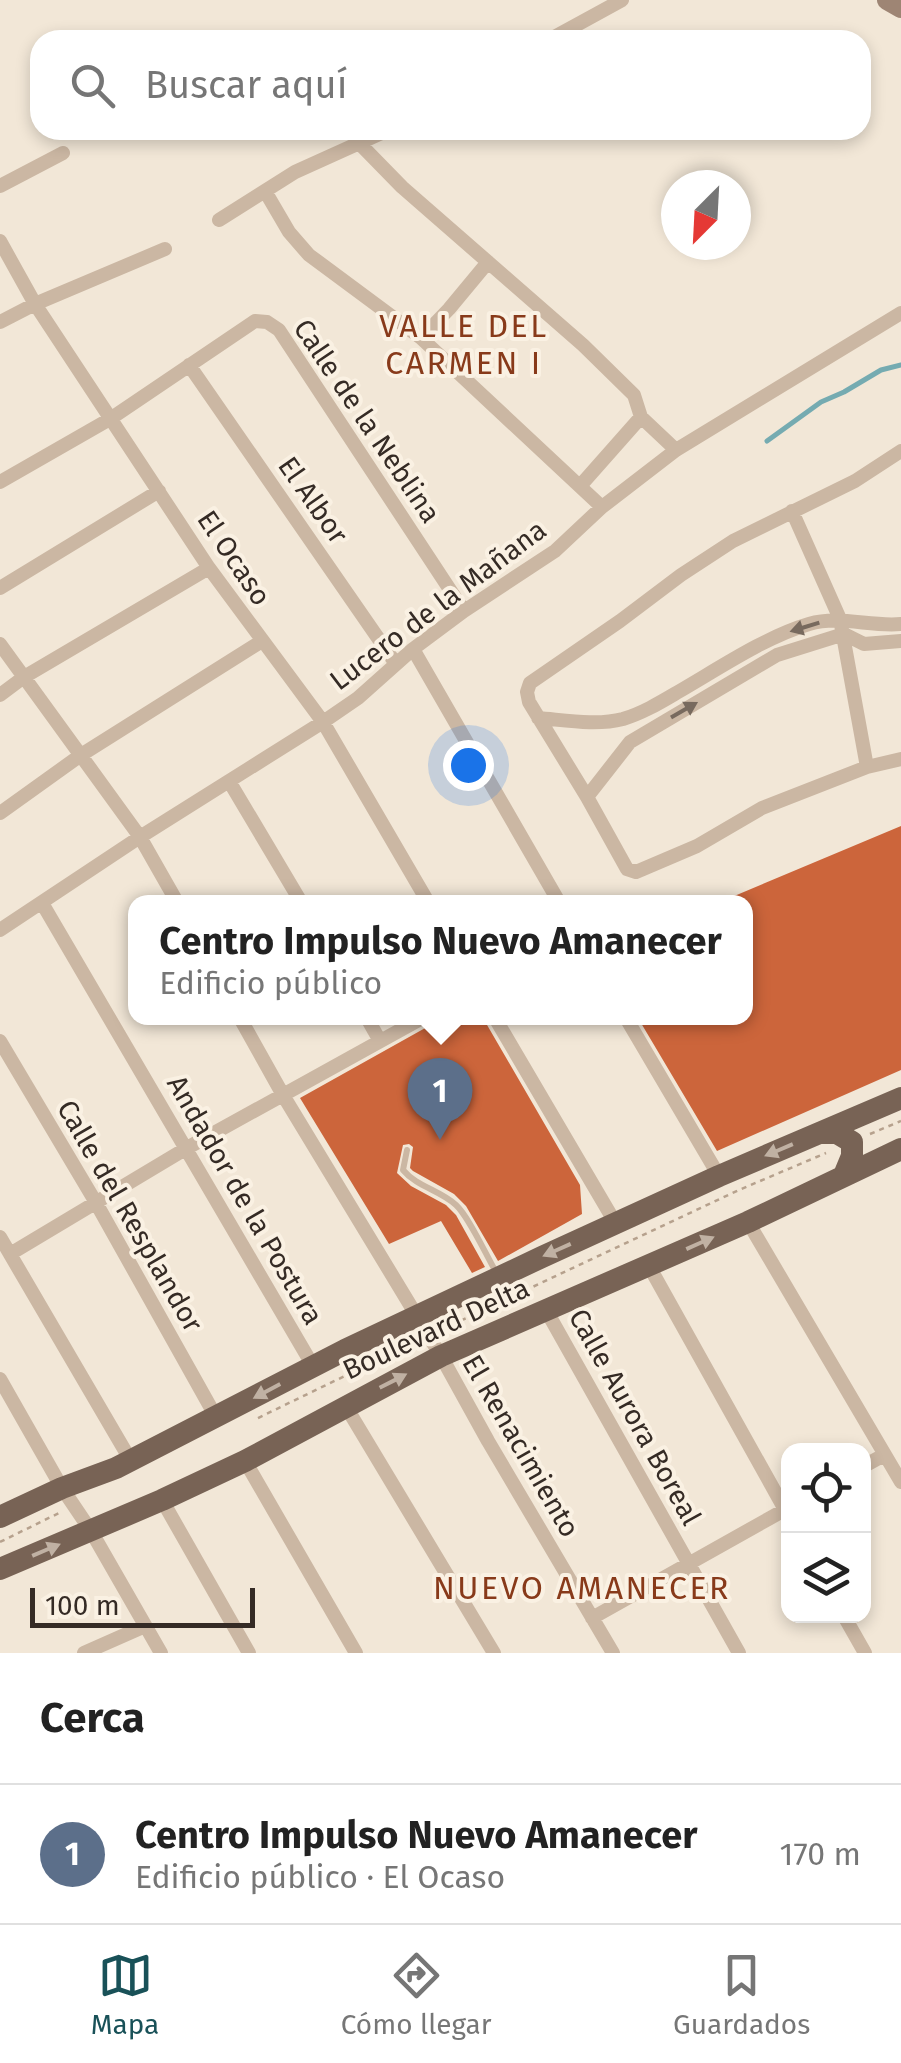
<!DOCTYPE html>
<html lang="es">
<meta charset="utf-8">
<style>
:root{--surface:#fff;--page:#f6f6f6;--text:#222;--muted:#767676;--line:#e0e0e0;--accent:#195158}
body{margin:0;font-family:"Fira Sans",sans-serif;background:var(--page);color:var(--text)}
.controls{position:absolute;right:30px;bottom:30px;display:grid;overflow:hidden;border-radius:20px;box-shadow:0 5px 15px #0003}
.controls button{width:90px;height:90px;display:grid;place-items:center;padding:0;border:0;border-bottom:2px solid var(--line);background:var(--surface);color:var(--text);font:50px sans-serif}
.compass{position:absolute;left:661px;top:170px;width:90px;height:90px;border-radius:50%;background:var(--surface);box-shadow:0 5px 15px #0003;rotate:204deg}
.scale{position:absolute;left:30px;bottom:25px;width:225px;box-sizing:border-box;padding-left:10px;border:5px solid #352b25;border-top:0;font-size:28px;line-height:35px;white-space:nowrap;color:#352b25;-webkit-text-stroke:8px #faf1e3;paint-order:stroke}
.you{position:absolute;left:468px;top:765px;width:35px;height:35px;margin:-25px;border:8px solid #fff;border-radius:50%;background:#1a73e8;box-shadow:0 0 0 15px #1a73e833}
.badge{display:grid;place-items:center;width:65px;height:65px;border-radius:50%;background:var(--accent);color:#fff;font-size:32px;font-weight:700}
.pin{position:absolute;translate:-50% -82px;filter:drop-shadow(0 2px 5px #0008)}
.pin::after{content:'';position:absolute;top:52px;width:35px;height:30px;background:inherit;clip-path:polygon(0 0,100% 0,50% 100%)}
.popup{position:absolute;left:128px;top:895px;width:625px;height:130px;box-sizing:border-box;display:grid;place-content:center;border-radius:20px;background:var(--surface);filter:drop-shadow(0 2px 8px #0005);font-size:32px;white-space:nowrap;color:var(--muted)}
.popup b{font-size:38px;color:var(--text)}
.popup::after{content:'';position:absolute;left:50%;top:100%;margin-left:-20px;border:20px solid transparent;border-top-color:var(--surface)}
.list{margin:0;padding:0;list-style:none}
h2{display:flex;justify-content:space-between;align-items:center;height:130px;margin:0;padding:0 40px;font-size:42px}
h2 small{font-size:32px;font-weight:400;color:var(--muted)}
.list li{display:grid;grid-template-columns:65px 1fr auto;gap:30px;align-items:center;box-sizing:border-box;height:140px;padding:0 40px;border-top:2px solid var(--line)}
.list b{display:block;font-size:38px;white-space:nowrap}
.list p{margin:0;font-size:32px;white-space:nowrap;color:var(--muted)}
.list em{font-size:32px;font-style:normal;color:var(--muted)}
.icon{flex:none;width:55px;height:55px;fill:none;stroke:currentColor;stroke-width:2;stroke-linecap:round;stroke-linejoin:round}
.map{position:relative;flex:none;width:901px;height:1653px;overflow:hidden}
.search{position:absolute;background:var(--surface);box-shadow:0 5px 15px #0003;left:30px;right:30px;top:30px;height:110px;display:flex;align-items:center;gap:25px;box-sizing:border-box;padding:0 35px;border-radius:30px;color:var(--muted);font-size:38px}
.sheet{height:270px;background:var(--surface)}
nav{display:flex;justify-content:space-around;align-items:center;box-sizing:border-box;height:140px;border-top:2px solid var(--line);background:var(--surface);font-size:28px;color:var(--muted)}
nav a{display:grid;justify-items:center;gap:5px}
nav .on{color:var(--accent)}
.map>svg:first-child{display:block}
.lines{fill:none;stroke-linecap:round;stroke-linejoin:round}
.stream{stroke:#75abb1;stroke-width:5}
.building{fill:#cc653b}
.path{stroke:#b6a18d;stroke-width:2.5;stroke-dasharray:5 5;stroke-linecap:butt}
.lane{stroke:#cbb7a3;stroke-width:6}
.street{stroke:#cbb7a3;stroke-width:14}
.secondary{stroke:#9e8574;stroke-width:20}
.primary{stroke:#786355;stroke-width:22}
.oneway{fill:#786a5e}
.oneway2{fill:#c0b1a3}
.labels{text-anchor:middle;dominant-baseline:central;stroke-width:8;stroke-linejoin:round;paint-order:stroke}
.street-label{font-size:28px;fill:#352b25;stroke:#faf1e3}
.quarter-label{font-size:32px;letter-spacing:2.5px;fill:#883a1a;stroke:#faf1e3}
</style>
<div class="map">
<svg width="901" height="1653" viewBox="0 0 901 1653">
<rect width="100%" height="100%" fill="#f2e7d7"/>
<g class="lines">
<!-- stream -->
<path class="stream" d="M767 441 821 402 844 392 881 370 901 365"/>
</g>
<!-- building -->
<path class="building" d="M901 826V1070L717 1151 638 1018H745V902H720Z
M436 1018H483L580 1185 582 1214 498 1261 466 1206 454 1194 413 1171 410 1168 413 1147 409 1144 403 1145 397 1173 411 1186 446 1205 456 1215 485 1267 472 1273 441 1221 389 1244 300 1098 427 1027Z"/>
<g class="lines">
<!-- path -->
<path class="path" d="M870 1134 901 1121
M443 1329 739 1190 826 1153
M258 1418 417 1341
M0 1542 61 1512"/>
<!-- lane -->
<path class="lane" d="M407 1150 403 1170C417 1187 440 1190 456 1205 469 1217 486 1255 496 1272"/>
<!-- street -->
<path class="street" d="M549 40 622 0
M360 144 402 187 583 345 634 395 641 417 580 486
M0 186 63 153
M265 191 289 232 309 255 421 338 602 507
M219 220 295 172 388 130
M0 241 35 304 209 568 323 722 428 902
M0 322 35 304 165 249
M421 338 449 309 488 262
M189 365 396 664
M641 417 676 450
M901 451 855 481 733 541 681 575 620 621 530 683 527 692 529 702 587 797 627 869 636 872 697 846 762 808 867 767 901 759
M0 482 110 419 255 321 267 322 279 330 464 611
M792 511 840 619 867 767
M0 588 159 491
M0 644 140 837 177 902
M413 649 559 902
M0 695 24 677 209 568
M538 718C564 720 596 726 623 719 643 713 661 702 678 692 718 669 765 637 809 624 840 615 870 627 901 624
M229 781 301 902
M587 797 630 742 777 655 844 634 864 644 901 641
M0 813 81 755 262 641
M42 903 313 1366
M0 930 140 837 323 722 358 698 413 649 464 611 555 551 602 507 676 450 901 313
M240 1018 283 1095 441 1356 488 1441 613 1653
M367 1018 380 1041
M495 1018 616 1224
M626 1018 719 1176
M0 1041 95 1201 216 1417
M748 1222 901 1482
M0 1237 131 1461
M10 1254 187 1148 422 1018
M649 1266 788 1515
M546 1310 739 1653
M0 1379 62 1488 91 1531 161 1653
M345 1405 494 1653
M245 1461 356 1653
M864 1466 884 1455
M162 1500 249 1653
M844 1616 865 1653
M592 1618 788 1508
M84 1653 145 1626"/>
<!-- secondary -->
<path class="secondary" d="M887 0 901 8"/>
<!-- primary -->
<path class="primary" d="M821 1133H837L852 1142V1156L845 1173
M0 1517 62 1488 116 1468 345 1350 542 1257 719 1176 901 1098
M0 1569 162 1500 245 1461 441 1356 748 1222 901 1149"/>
</g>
<!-- one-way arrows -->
<defs><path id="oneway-solid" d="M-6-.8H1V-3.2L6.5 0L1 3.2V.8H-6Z" transform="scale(2.5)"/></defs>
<g class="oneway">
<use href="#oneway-solid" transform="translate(805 627) rotate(163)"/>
<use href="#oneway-solid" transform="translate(684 710) rotate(-30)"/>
</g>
<g class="oneway2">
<use href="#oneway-solid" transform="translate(779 1150) rotate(157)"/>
<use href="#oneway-solid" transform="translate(700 1243) rotate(-24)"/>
<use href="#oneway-solid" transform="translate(557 1250) rotate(156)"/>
<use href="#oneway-solid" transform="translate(393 1381) rotate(-27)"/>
<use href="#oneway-solid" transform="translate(267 1391) rotate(152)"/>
<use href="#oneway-solid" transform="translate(46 1550) rotate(-23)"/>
</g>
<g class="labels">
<!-- street labels -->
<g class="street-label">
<text transform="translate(367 421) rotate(56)">Calle de la Neblina</text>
<text transform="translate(313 500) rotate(55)">El Albor</text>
<text transform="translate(234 558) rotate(56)">El Ocaso</text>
<text transform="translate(438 605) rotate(-37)">Lucero de la Mañana</text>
<text transform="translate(245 1200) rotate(60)">Andador de la Postura</text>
<text transform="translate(130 1216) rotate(60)">Calle del Resplandor</text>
<text transform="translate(436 1329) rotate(-25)">Boulevard Delta</text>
<text transform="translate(635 1417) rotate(61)">Calle Aurora Boreal</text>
<text transform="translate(521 1446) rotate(60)">El Renacimiento</text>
</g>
<!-- quarter labels -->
<g class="quarter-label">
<text x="464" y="326">VALLE DEL<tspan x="464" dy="37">CARMEN I</tspan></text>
<text x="582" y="1588">NUEVO AMANECER</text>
</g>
</g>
</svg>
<div class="controls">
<button><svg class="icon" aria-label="locate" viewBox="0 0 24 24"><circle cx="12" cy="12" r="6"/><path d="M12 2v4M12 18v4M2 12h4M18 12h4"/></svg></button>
<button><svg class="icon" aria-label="layers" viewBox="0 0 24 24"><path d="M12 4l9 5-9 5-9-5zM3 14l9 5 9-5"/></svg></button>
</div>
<svg class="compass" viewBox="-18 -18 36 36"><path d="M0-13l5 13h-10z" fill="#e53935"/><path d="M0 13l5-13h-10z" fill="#767676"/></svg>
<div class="scale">100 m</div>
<div class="you"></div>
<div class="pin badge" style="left:440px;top:1140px;background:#5c6f8a">1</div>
<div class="popup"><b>Centro Impulso Nuevo Amanecer</b>Edificio público</div>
<div class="search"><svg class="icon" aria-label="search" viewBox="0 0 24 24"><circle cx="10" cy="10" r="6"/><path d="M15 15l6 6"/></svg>Buscar aquí</div>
</div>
<section class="sheet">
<h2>Cerca<small></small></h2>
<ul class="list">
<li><span class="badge" style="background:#5c6f8a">1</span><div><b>Centro Impulso Nuevo Amanecer</b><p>Edificio público · El Ocaso</p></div><em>170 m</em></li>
</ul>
</section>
<nav>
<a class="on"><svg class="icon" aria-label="map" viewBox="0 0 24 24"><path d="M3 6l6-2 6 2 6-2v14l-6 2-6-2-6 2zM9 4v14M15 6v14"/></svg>Mapa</a>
<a><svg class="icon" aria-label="directions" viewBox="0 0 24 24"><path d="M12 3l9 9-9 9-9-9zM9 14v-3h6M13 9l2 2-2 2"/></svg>Cómo llegar</a>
<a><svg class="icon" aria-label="saved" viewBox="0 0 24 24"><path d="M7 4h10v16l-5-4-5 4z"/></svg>Guardados</a>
</nav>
